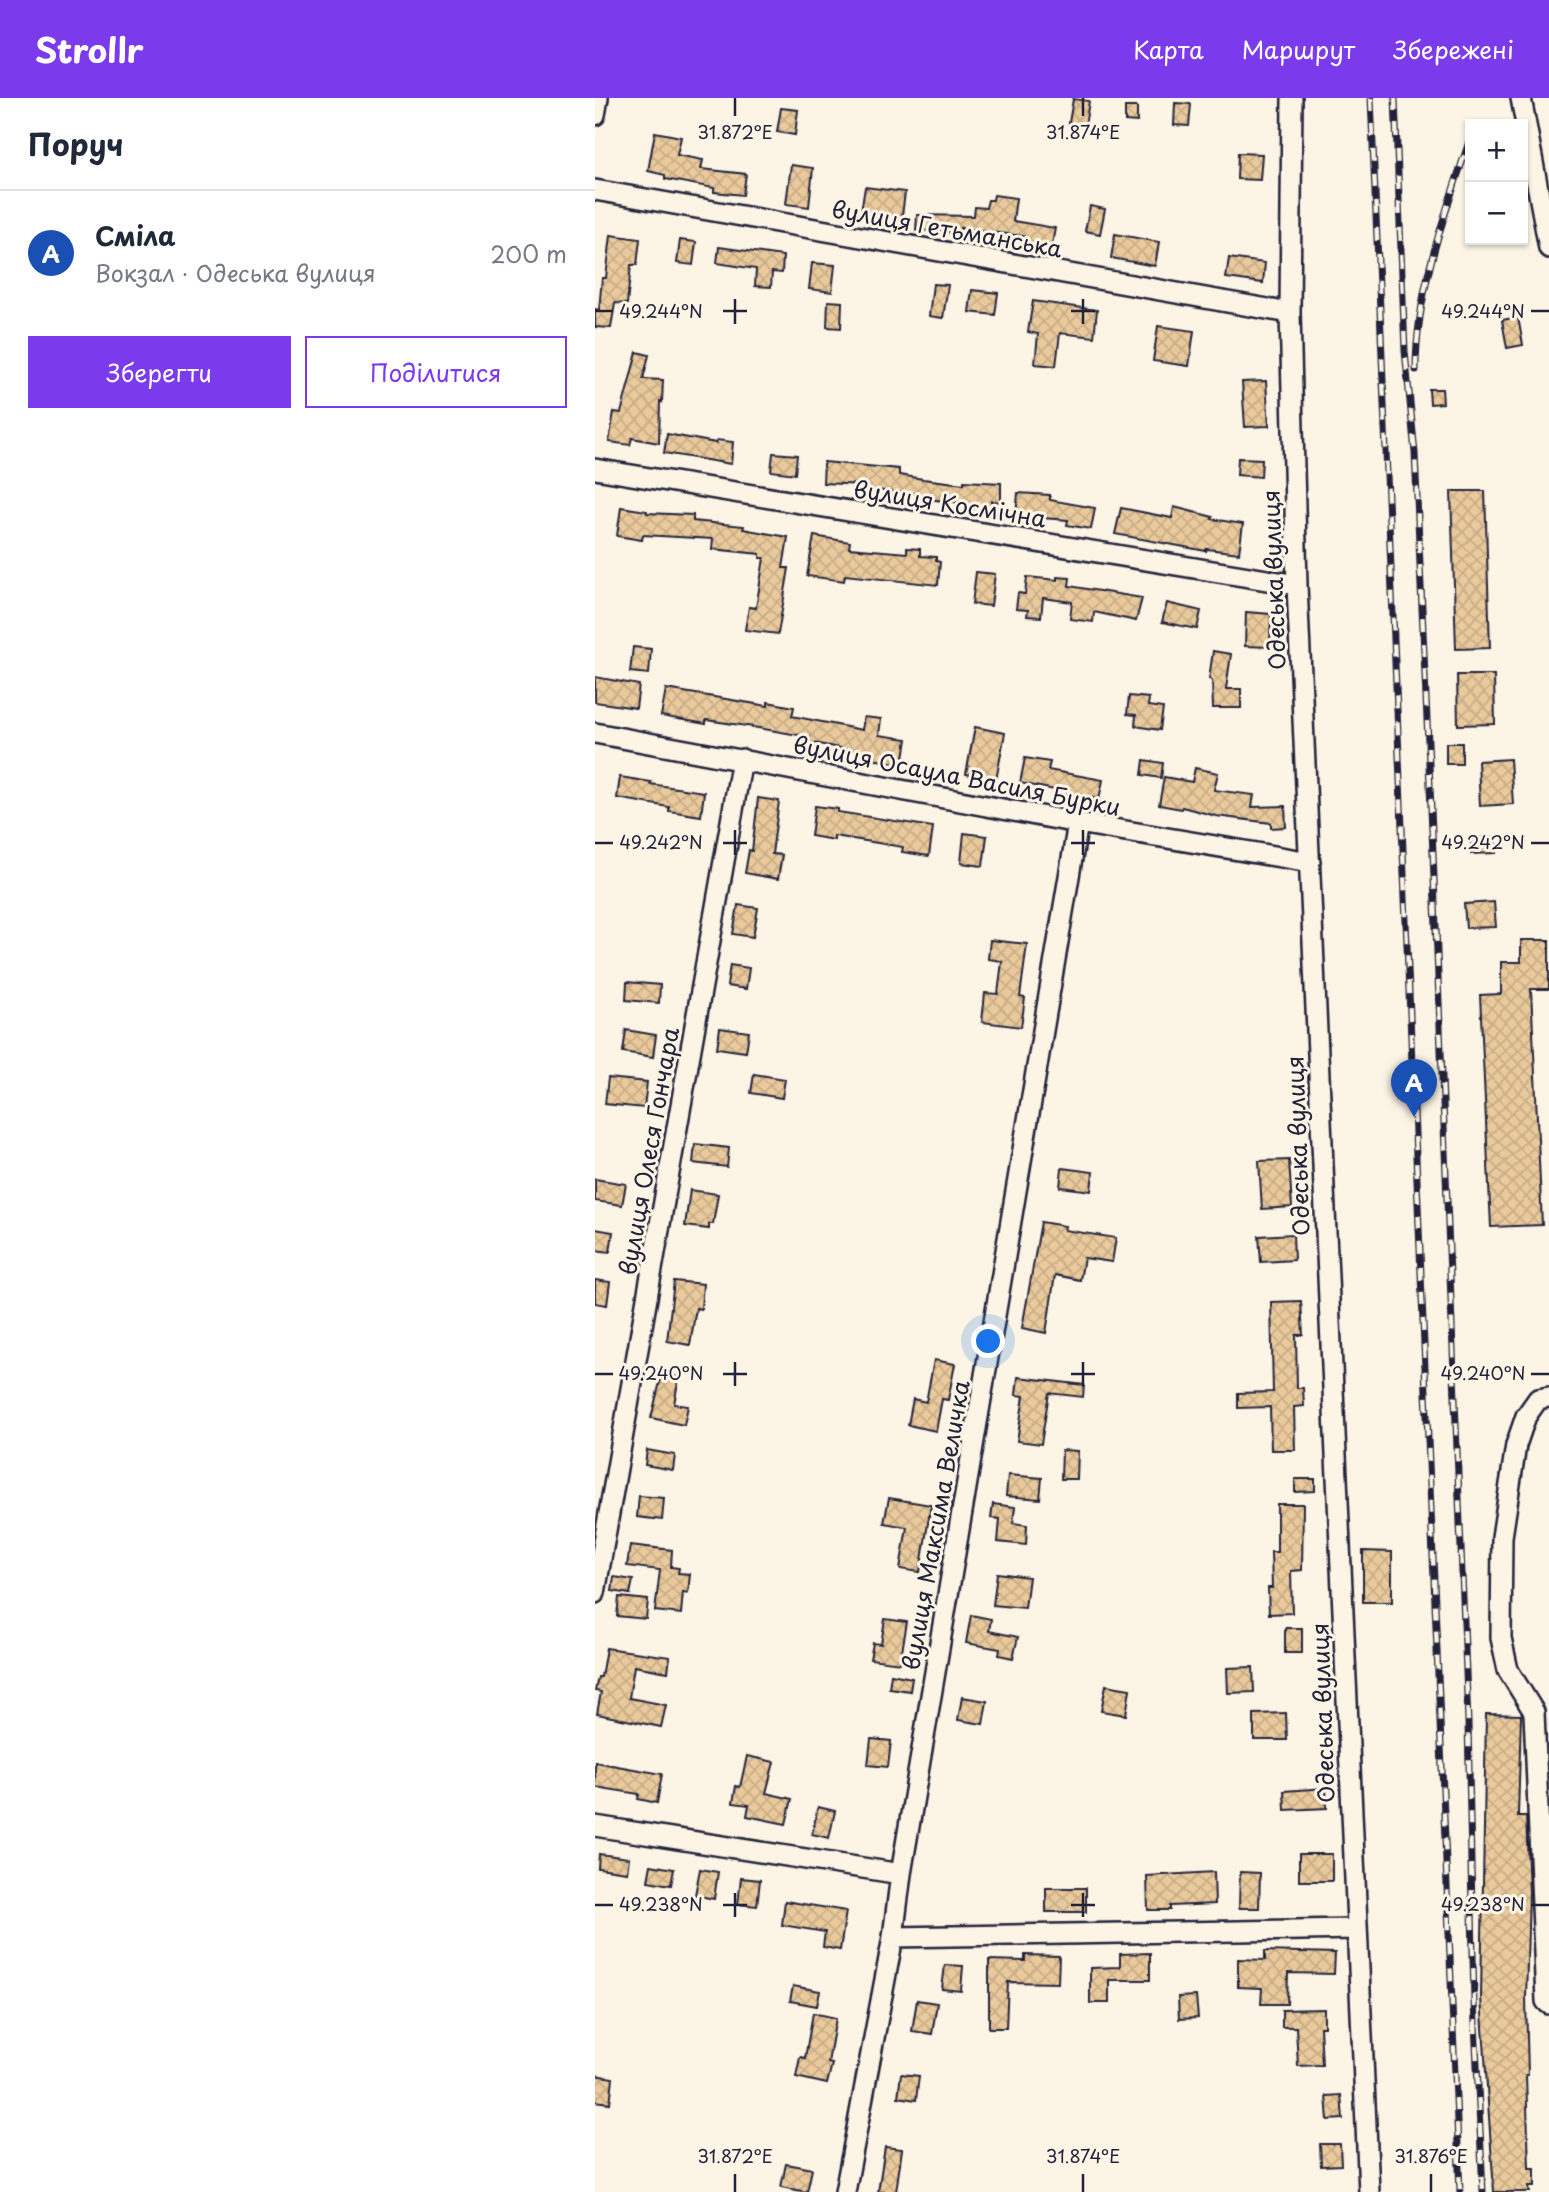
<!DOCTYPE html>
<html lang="uk">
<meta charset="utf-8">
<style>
:root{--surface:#fff;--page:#f6f6f7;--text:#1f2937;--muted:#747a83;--line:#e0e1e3;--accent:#7c3aed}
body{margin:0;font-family:"Playpen Sans",sans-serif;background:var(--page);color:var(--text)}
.controls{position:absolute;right:21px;top:21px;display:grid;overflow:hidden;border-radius:0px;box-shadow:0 2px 5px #0004}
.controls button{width:63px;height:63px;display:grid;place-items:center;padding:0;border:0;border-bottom:2px solid var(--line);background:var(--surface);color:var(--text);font:35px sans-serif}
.you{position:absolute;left:394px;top:1244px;width:24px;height:24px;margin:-18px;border:5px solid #fff;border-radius:50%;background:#1a73e8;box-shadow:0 0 0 10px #1a73e833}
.badge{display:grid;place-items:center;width:46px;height:46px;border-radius:50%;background:var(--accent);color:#fff;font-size:23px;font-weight:700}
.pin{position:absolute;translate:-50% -58px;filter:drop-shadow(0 2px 4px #0008)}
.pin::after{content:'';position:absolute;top:37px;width:24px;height:21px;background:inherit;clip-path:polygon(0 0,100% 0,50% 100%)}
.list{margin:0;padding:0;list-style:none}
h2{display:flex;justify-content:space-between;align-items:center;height:91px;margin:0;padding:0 28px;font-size:30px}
h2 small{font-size:23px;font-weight:400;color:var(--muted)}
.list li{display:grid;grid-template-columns:46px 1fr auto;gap:21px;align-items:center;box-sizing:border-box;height:126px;padding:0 28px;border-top:2px solid var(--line)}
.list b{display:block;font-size:26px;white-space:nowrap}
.list p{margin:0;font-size:23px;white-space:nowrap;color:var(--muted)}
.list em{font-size:23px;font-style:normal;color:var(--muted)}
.actions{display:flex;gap:14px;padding:21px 28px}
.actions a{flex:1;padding:16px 0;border:2px solid var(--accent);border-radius:0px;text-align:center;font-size:24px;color:var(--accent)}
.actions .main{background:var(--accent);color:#fff}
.map{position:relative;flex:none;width:954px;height:2094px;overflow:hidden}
header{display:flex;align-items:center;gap:42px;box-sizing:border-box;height:98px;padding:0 35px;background:var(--accent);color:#fff}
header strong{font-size:33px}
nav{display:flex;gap:38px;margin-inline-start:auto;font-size:24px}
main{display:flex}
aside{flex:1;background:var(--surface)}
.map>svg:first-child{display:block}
.building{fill:url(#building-cross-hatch);stroke:#22223b;stroke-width:2}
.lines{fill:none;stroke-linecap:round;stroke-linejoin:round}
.minor-casing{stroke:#22223b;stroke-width:24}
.minor{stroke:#fcf5e5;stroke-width:19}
.rail-casing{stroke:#22223b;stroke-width:7}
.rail{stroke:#fcf5e5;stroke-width:4.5;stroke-dasharray:13;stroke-linecap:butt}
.ticks{fill:none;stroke:#22223b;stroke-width:2.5}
.labels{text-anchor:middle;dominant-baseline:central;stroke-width:6;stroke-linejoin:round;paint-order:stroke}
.street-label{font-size:23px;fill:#22223b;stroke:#fcf5e5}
.ticks-label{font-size:18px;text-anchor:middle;fill:#22223b;stroke:#fcf5e5;stroke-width:6;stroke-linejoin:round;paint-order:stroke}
</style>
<header>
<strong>Strollr</strong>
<nav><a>Карта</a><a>Маршрут</a><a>Збережені</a></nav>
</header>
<main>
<aside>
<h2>Поруч<small></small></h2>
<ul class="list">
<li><span class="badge" style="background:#1a4fb4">A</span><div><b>Сміла</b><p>Вокзал · Одеська вулиця</p></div><em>200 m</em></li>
</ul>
<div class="actions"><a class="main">Зберегти</a><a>Поділитися</a></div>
</aside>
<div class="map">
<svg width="954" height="2094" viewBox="0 0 954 2094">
<defs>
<pattern id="building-cross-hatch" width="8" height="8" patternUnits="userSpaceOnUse" patternTransform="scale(1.75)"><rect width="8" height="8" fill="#eaca9c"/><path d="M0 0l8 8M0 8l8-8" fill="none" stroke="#c8ad87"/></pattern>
</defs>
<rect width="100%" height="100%" fill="#fcf5e5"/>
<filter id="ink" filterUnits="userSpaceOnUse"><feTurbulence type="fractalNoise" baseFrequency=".0143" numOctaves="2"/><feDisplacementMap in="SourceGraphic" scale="14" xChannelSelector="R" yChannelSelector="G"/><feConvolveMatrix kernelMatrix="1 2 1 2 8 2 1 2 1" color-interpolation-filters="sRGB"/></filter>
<g filter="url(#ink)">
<!-- building -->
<path class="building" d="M478 1 494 3 490 28 474 25Z
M580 5 596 6 594 28 579 27Z
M530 9H542V24L530 23Z
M186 10 203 12 200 37 182 34Z
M60 34 86 39 82 57 108 62 106 71 151 76 148 97 119 94V90L70 81V77L53 73Z
M643 55 667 56 665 82 642 81Z
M196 67 218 70 214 109 191 106Z
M270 89 310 94 306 126 265 120Z
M399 97 421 100 418 123 460 130 456 152 426 148 428 138 365 130V135L321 132 322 117 379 118 380 109 391 110 393 102H398Z
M495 108 510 111 505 136 490 133Z
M520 136 564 144 560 168 516 160Z
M16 137 45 141 42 167H36L32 206 20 205 16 230 0 229V211L4 212 7 180H11Z
M85 142 101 144 98 167 82 165Z
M124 149 188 158 187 175 177 174 176 189 160 188 161 171 122 165Z
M634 160 670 165 668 185 631 180Z
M217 165 240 167 237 194 214 191Z
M338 186 353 187 348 220 334 218Z
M377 192 403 195 400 217 374 214Z
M233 203 247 204 246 230 232 229Z
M438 203 502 212 499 239 465 235 461 268 440 266 443 236 433 234Z
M923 219 928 247 912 250 907 222Z
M563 228 599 233 594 268 558 263Z
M42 254 54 257 48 281 68 282 67 304 65 303 64 345 37 340 35 347 14 344 19 314 26 315Z
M671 283 674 328 650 329 647 284Z
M834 291H847L848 305 835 306Z
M72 336 121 345 122 342 138 344 136 366 69 355Z
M178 355 202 357 200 376 176 373Z
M643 360 667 361 666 379 642 377Z
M229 364 304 371V377L328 381 369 386V383L406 385V404L397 403V411L368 410V405L322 400V396L269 391V387L228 385Z
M856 393H890L895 550 861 551Z
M423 395 455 397V402L500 410 496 431 472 427 473 422 421 418Z
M26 409 52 413V415L98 417V423L149 428 148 431 193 439 188 470H194L183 536 150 532 154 509 161 510 169 460H165V456L117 451 118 441 48 437 47 442 22 438Z
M579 409 618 419 617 421 648 426 644 455 611 451V453L520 436 526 410 577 420Z
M219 438 255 444 254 450 312 455V450L325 451V458L341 459V463L345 464 343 487 250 477 249 483 212 478Z
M381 474 400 476 396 508 377 506Z
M432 479 462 482V479L475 480 474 488 547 500 541 523 499 514 498 524 475 521 477 504 448 500 446 519 432 518 433 512 421 511 423 495 430 496Z
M572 505 606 513 602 531 567 524Z
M651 514 676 516 675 549 650 548Z
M38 549 56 551 54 576 35 574Z
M618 553 636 556 631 591H646V610H618L617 582 614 581Z
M862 577H899L900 626 863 627Z
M0 579 44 587 41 610 0 604Z
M71 591 173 608V604L199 609 197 618 267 632 269 619 286 621 284 637 312 641 308 666 263 659 264 654 214 644 215 639 152 628 111 622V626L66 618Z
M534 598 554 600 553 608 568 610 565 632 540 628 541 617 532 616Z
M380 629 410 635 401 682 371 676Z
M851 645H867V666H851Z
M430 660 455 664 453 672 508 682 504 701 425 685Z
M915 661 918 706 885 708 883 663Z
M549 662 568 665 566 680 547 677Z
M600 670 623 675 619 692 659 697 657 709 690 708 691 729 676 730V725L621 718 587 709 586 711 564 707 569 679 597 684Z
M25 679 56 684 55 686 109 694 106 718 74 713V709L22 700Z
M163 700 184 703 177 756 187 757 183 781 150 775 154 752 157 753Z
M220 708 243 711V714L338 729 334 758 307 754 308 749 239 738V742L216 738Z
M369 735 392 738 388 768 366 765Z
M901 739V755L876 756V740Z
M899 804 901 829 871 830 869 806Z
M143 807 163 810 158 839 138 836Z
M395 842 432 846 425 899 430 900 426 929 387 924 390 895 403 896 407 863 393 861Z
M926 842H954V891H936L947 1127 896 1129 885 897 906 896V864H926Z
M135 867 154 870 151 891 132 888Z
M32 884 65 887 64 905 31 902Z
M125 930 154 934 151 954 122 950Z
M31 932 61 937 58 959 28 954Z
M159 976 190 981 187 1000 156 995Z
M13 980 52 984 49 1010 10 1006Z
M100 1046 134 1050 132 1069 98 1065Z
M694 1062 697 1109 667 1111 664 1063Z
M467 1070 498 1074 496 1093 465 1089Z
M0 1081 31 1086 27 1107 0 1103Z
M95 1092 123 1096 118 1126H114V1131L90 1128Z
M446 1124 470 1128 469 1132 521 1140 517 1164 489 1160 485 1182 460 1177 451 1235 427 1230Z
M0 1131 18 1134 15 1154 0 1152Z
M698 1136 699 1162 666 1164 664 1138Z
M0 1182 15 1184 12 1207 0 1205Z
M79 1183 108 1186 106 1211 101 1210 95 1247 72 1243Z
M706 1203 708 1237H701L702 1290H708L709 1308 699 1309 700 1352H676L675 1309 643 1310V1295L678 1294 676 1204Z
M339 1262 360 1266 353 1302 347 1301 341 1333 313 1327 318 1301 331 1304Z
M67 1276 84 1279 79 1306 93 1308 89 1327 56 1320Z
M423 1279 489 1287 488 1299 454 1295 446 1346 422 1343 429 1298 421 1297Z
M52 1352 80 1357 78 1372 50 1367Z
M467 1352 483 1353 482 1381H466Z
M413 1377 447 1380 445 1401 411 1398Z
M700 1381H720V1393L700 1394Z
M44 1398 69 1400 67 1422 42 1419Z
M294 1400 336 1407 325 1474 305 1471 312 1429 289 1425Z
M398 1406 420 1409 418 1425 432 1427 431 1447 403 1444 405 1421 396 1420Z
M682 1406H708L707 1472 696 1473 697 1515 674 1516 673 1490H677L676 1454H682Z
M35 1447 77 1452 76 1469 84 1470 83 1475 95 1476 93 1495 88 1494 86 1516 60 1513 65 1472 32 1468Z
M768 1453 797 1454V1504H768Z
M402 1475 434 1479 430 1510 398 1507Z
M19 1479 38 1482 35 1496 17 1493Z
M24 1499 53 1502 51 1521 22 1518Z
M376 1517 396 1521 394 1533 423 1539 418 1560 404 1557 405 1551 371 1545Z
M290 1521 312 1524 305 1565 275 1561 278 1545 286 1546Z
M690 1530H707V1555H690Z
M11 1550 75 1559 73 1574 39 1568 34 1600 71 1607 66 1629 2 1616 6 1594 0 1593 3 1579H6Z
M658 1569 659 1594 633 1595 632 1570Z
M296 1576 317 1580 315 1593 294 1590Z
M511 1587 535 1591 531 1617 506 1613Z
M367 1599 392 1603 388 1626 363 1622Z
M691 1615 692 1642H659V1616Z
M891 1616 926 1617 923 1718H931L934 1795 931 1900 933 1977H931L934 2070H940V2088H934L935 2094H899L886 1899Z
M276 1641 296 1643 293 1669 273 1667Z
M152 1658 179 1664 171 1695 197 1701 191 1726 152 1718 154 1707 138 1705 141 1688 145 1689Z
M0 1664 67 1676 62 1705 43 1701 44 1696 0 1689Z
M731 1690 732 1710 690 1712 689 1693Z
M223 1709 240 1713 234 1740 217 1736Z
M4 1756 34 1760 32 1774 3 1770Z
M704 1756H737V1783H704Z
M56 1767 79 1771 76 1787 53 1783Z
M105 1771 123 1774 119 1801 100 1797Z
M619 1774 620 1806 575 1808V1812H553L552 1778Z
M645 1774 665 1775 664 1810H644Z
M146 1780 165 1782 162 1808 143 1806Z
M451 1790H491V1814H451Z
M190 1803 251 1813 245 1852 228 1849 230 1834 187 1827Z
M670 1853 740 1855 739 1876 693 1875 692 1906H666L667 1890 643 1889V1861L670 1862Z
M555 1855V1882H514V1905H495V1870L525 1869V1856Z
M430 1857 464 1858 463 1885 413 1884 411 1930H394V1862L430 1863Z
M350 1867 368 1868 366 1893 347 1891Z
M198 1888 225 1893 222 1908 195 1903Z
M601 1898 603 1920 584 1921 583 1899Z
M322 1902 342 1905 337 1936 317 1933Z
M729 1911V1929H725L727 1967 703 1968 701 1929H687V1912Z
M218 1915 241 1920 233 1965 237 1966 232 1986 201 1979 205 1959 210 1960Z
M306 1976 324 1978 321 2002 303 1999Z
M0 1977 18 1980 15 2005 0 2003Z
M746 1997 748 2021 733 2022 731 1998Z
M725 2046H745L746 2067 726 2068Z
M290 2049 307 2051 301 2094H283Z
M191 2066 217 2071 212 2094 186 2089Z"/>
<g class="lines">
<defs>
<path id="minor" d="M697 0 695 215 702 487 774 2094
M926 0 954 150
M0 17 3 0
M0 92 695 215
M0 371 702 487
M0 635 483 725 715 764
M954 1299 943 1301 931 1318 921 1347 907 1439 906 1540 913 1572 939 1614 951 1903 954 1906
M0 1495 147 661
M0 1728 306 1776
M298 1839 761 1831
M250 2094 298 1839 306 1776 483 725"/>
</defs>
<!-- minor casing -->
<use href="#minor" class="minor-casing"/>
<!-- minor -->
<use href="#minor" class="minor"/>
<defs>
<path id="rail" d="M776 0 865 2094
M800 0 810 253 820 355 838 755 873 1624 879 1904 888 2094
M821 272C821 193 850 115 875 41"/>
</defs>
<!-- rail casing -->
<use href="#rail" class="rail-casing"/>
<!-- rail -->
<use href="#rail" class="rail"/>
</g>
</g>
<!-- ticks -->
<path class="ticks" d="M140 0V18M488 0V18M140 201V226M488 201V226M0 213H18M128 213H152M476 213H500M936 213H954M140 732V757M488 732V757M0 745H18M128 745H152M476 745H500M936 745H954M140 1264V1288M488 1264V1288M0 1276H18M128 1276H152M476 1276H500M936 1276H954M140 1795V1819M488 1795V1819M0 1807H18M128 1807H152M476 1807H500M936 1807H954M140 2076V2094M488 2076V2094M836 2076V2094"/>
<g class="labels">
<!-- street labels -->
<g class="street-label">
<text transform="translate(352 130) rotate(10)">вулиця Гетьманська</text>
<text transform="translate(355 405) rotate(9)">вулиця Космічна</text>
<text transform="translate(678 482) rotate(-92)">Одеська вулиця</text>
<text transform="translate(362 677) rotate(11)">вулиця Осаула Василя Бурки</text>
<text transform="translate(702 1048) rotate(-92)">Одеська вулиця</text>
<text transform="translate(53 1053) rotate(-80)">вулиця Олеся Гончара</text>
<text transform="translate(340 1427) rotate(-80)">вулиця Максима Величка</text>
<text transform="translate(727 1615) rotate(-92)">Одеська вулиця</text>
</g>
</g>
<g class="ticks-label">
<text x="140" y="41">31.872°E</text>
<text x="488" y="41">31.874°E</text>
<text x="66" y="220">49.244°N</text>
<text x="888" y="220">49.244°N</text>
<text x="66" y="751">49.242°N</text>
<text x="888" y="751">49.242°N</text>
<text x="66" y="1282">49.240°N</text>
<text x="888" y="1282">49.240°N</text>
<text x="66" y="1813">49.238°N</text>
<text x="888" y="1813">49.238°N</text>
<text x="140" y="2065">31.872°E</text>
<text x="488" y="2065">31.874°E</text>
<text x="836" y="2065">31.876°E</text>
</g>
</svg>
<div class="controls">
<button>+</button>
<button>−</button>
</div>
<div class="you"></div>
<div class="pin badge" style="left:819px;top:1019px;background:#1a4fb4">A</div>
</div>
</main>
